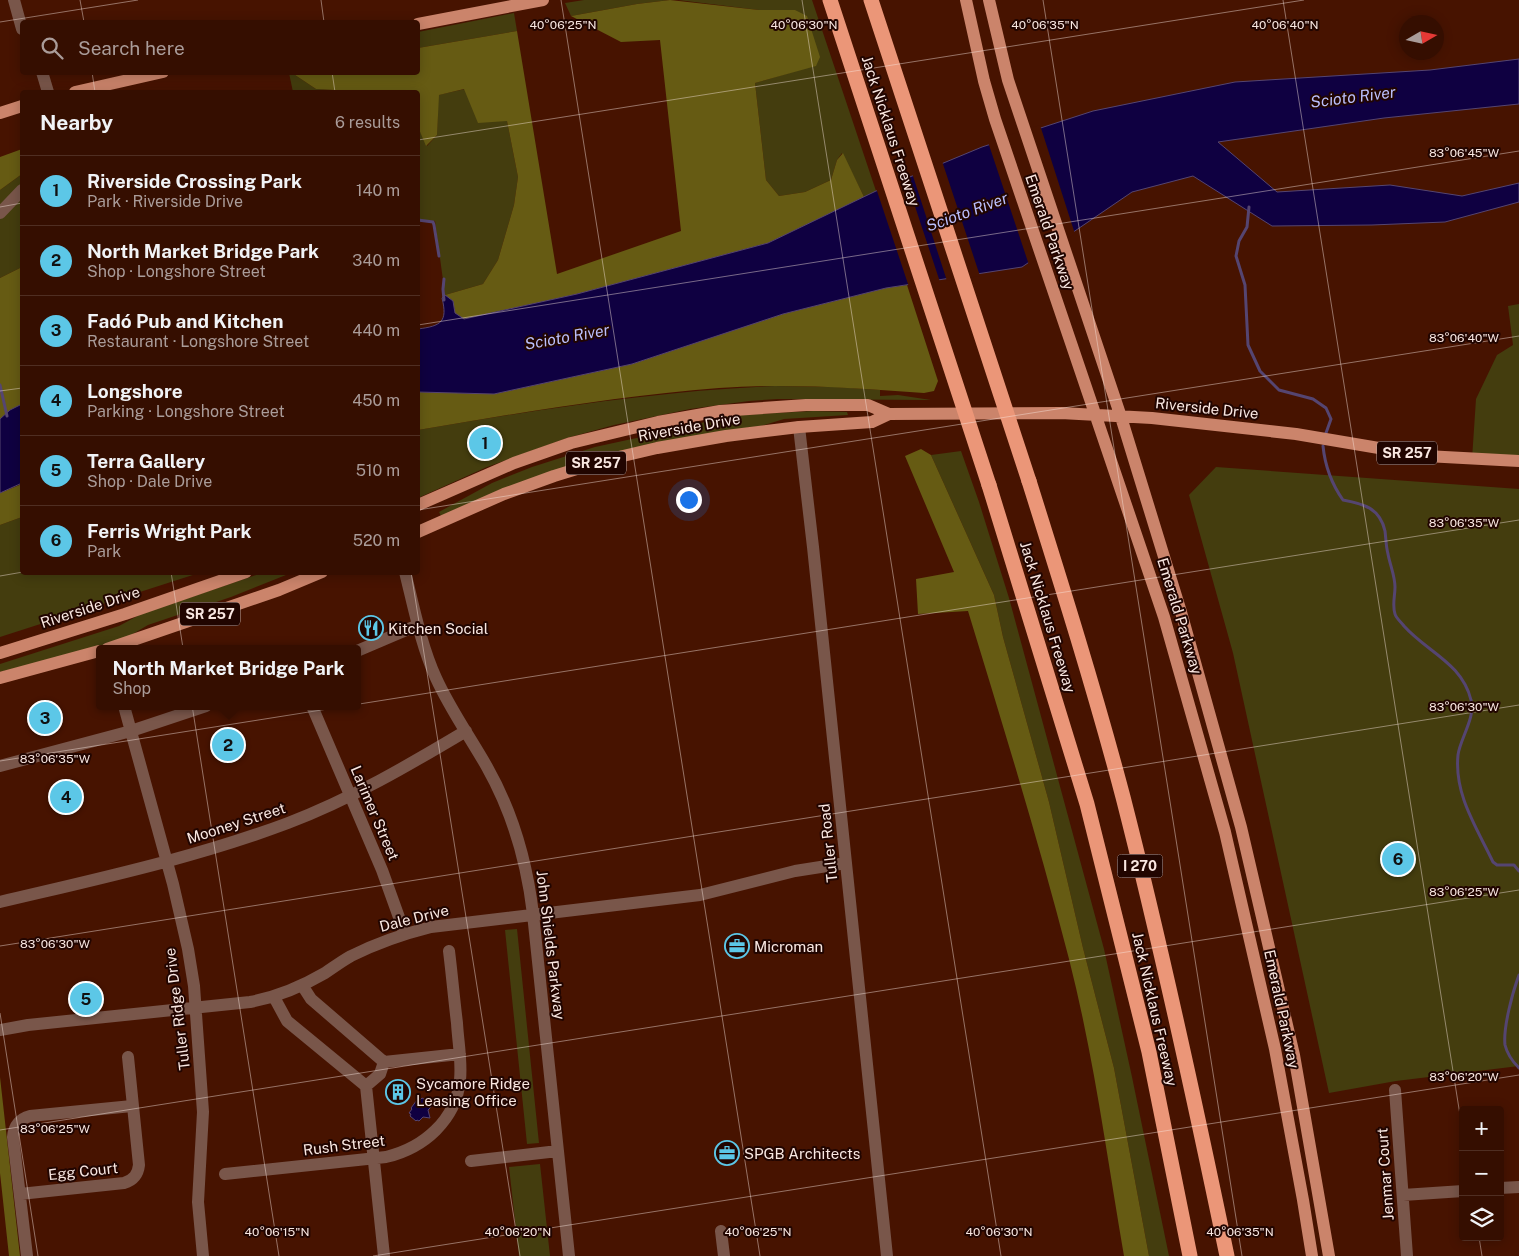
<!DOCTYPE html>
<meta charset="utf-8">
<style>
:root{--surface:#350e00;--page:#3d170a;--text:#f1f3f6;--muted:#aa9c99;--line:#4f2e22;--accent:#5cc7e7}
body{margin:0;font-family:"Public Sans",sans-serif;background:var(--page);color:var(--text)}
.controls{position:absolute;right:15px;bottom:15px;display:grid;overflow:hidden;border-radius:5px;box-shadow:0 2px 12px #0003}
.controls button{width:45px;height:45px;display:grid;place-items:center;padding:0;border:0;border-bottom:1px solid var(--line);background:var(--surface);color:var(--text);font:25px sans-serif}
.compass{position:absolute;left:1399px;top:15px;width:45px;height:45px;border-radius:50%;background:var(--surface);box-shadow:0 2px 12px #0003;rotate:81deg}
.you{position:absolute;left:688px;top:499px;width:18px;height:18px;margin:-12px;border:4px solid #fff;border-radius:50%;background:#1a73e8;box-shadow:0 0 0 8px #1a73e833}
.badge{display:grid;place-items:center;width:32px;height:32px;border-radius:50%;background:var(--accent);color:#111;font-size:16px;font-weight:700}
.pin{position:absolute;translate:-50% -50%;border:2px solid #fff;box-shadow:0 1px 5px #0006}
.popup{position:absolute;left:96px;top:645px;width:265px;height:65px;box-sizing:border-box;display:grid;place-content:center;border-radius:5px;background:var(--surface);filter:drop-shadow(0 1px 4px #0005);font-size:16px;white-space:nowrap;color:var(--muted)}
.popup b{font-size:19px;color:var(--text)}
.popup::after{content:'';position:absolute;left:50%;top:100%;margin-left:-10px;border:10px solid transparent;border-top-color:var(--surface)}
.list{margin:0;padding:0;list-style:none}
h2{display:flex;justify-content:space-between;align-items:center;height:65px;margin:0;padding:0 20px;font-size:21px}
h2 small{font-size:16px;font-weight:400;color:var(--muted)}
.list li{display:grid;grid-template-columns:32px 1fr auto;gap:15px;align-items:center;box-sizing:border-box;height:70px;padding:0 20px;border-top:1px solid var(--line)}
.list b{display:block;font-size:19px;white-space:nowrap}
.list p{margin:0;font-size:16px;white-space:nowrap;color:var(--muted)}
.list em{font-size:16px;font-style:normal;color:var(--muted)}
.icon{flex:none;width:28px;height:28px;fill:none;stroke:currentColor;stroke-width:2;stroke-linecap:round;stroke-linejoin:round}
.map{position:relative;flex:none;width:1519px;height:1256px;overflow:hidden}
.search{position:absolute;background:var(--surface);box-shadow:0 2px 12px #0003;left:20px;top:20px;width:400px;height:55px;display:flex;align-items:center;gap:12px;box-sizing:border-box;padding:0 18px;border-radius:5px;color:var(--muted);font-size:19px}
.panel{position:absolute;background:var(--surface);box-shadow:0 2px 12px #0003;left:20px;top:90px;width:400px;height:485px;border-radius:5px}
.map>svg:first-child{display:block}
.green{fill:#443d0e}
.forest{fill:#665b13}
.water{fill:#0f0041;stroke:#554571}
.pier{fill:#471300}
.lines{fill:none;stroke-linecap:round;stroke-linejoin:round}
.stream{stroke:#554571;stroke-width:3}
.minor{stroke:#79564a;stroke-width:12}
.major{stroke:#cb846b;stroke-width:12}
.highway{stroke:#eb9678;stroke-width:15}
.highway-bridge{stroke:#eb9678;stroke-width:15}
.ticks{fill:none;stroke:#f9e7e1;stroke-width:1;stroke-opacity:0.45}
.labels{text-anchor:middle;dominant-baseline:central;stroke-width:4;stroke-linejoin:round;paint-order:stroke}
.shield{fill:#210500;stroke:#b8a39e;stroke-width:1}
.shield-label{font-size:14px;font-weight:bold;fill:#f9e7e1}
.street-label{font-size:15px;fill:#f9e7e1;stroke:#210500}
.poi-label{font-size:15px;fill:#f9e7e1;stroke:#210500;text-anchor:start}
.water-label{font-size:16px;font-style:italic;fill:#babffc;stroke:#210500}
.ticks-label{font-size:12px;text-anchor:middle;fill:#f9e7e1;stroke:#210500;stroke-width:4;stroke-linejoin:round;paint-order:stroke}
</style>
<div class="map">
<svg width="1519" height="1256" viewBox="0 0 1519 1256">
<rect width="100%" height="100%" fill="#471300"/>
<!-- green -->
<path class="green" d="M584 0H670L637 4 571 16 565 3Z
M678 0H812L876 191 864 197 842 153 837 160 831 180 805 192 779 196 766 180 755 83 816 65 795 10H759Z
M514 13 517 31 418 48V32Z
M289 73H292L316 89 370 92H293Z
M465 89 507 121 518 177 514 205 498 260 483 284 445 295 435 221 418 220V127L427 146 437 135 438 95Z
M22 174V267L0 278V190Z
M1519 304V461L1472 459 1476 399 1497 355 1513 345 1508 306Z
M775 386 836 387 880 390V396L898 395 931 400 778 399 749 401 690 409 614 425 567 438 487 467 418 498V430C536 410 655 391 775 386Z
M813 411 847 412 848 415 784 419 761 426 712 433 441 516 439 512 492 483 532 467 595 447 692 426 723 416Z
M961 451 979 502 1009 598 1104 949 1132 1077 1169 1256H1149L1114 1068 1083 948 1049 802 1003 637 994 595 931 455Z
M1216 467 1519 489V1066L1396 1081 1329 1093 1233 653 1189 495Z
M22 517V572L199 573 0 637V525Z
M262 573H291L231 597 148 625 126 638 90 649 0 672V664L119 626 141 614Z
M517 929 539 1143 527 1144 505 930Z
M540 1164 550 1256H519L509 1167Z"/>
<!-- forest -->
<path class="forest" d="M670 0 759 10H795L807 16 820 57 816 66 755 83 766 180 779 196 805 192 831 180 837 160 843 153 864 197 768 243 577 294 464 319 455 313 453 301 445 295 483 284 498 260 514 205 518 177 507 121 478 123 464 89 439 95 437 135 426 146 418 127V92H370L316 89 292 73 418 72V48L517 31 557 274 681 231 660 40 621 42 571 16 637 4Z
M22 149V174L0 190V157Z
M22 267V404L10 410 0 419V278Z
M907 285 938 381 934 391 924 393C856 388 788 383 719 388 618 396 517 413 418 430V392L494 394 632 364 783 314 886 288Z
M921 449 931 455 994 595 1003 637 1049 802 1083 948 1114 1068 1149 1256H1124C1107 1157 1094 1057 1069 959 1039 842 1003 726 968 611L918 614 916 579 954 572 905 456Z
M22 484V517L0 525V493Z
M0 1077 20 1256H9L0 1173Z"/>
<!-- water -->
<path class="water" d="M1519 59V104L1384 118 1218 142 1277 192 1390 185 1462 196 1519 183V202L1445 222 1372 225 1272 226 1193 176 1132 192 1022 267 886 288 783 314 632 364 494 394 418 392V329C441 326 448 322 442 298L445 295 453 301 455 313 464 319 577 294 768 243 876 191 982 147 1093 111 1235 82 1430 70Z
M22 404V483L0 493V419L10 410Z
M422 1098 424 1099 425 1098 431 1103 430 1105 432 1106 428 1110 430 1118 423 1117 419 1121 417 1120 416 1121 410 1116 411 1114 409 1113 412 1109 411 1108 417 1100 419 1101Z"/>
<!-- pier -->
<path class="pier" d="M1040 125 1075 234 1029 265 988 142Z
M942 161 980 276 947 281 912 173Z
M905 176 940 282 909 287 876 188Z"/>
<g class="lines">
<!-- stream -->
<path class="stream" d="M1249 207 1247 227 1239 241 1236 256 1245 285 1248 345 1260 371 1279 390 1313 399 1326 408 1331 419 1326 433
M418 220 433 222 434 225 439 256
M444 279 443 289 444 300
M0 385 7 416
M1323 446C1325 466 1331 483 1343 500 1364 504 1380 508 1385 531 1386 539 1386 547 1388 554 1390 565 1395 576 1395 587 1395 596 1392 605 1395 614 1396 618 1401 622 1404 626 1427 652 1462 663 1471 700 1476 717 1460 739 1458 755 1454 795 1477 828 1493 862L1497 865H1514L1519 871
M1519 975C1513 991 1503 1027 1505 1045 1507 1053 1513 1062 1519 1068"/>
<!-- minor -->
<path class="minor" d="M14 0 22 29
M42 72 48 92
M0 213 22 190
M799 427 813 547 887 1256
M405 572C414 608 421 645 436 678 450 709 470 737 487 767 513 813 527 863 533 914L569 1256
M357 651 418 625
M124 706 173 884 188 949 194 986 203 1112 198 1202 203 1256
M312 706 382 870 405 934
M0 766 131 731 206 706
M0 902C97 879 195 858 288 823 351 799 409 765 466 731
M302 985 311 999 384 1062
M274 997 287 1021 366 1086
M0 1030 28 1025 250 1002C277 997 301 987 325 973 334 967 342 961 351 956 377 943 403 934 431 927L700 895 795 871 846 863
M384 1062 460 1054
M366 1086 384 1256
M366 1086 380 1074 384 1062
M1395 1090 1407 1256
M471 1161 558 1151
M225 1174 386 1157C424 1148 456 1120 460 1080 462 1061 458 1042 457 1023 454 999 452 975 449 951
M1500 1188 1519 1187
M20 1194 124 1183C134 1180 138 1174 139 1165L128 1057
M1403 1195 1463 1191
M721 1231 724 1256
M27 1256 13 1137C14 1126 19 1119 30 1116L132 1106"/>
<!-- major -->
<path class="major" d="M966 0 984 81 995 119 1164 617 1225 832 1275 1049 1303 1200 1312 1256
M989 0 1008 80 1121 417 1181 612 1241 827 1294 1055 1329 1256
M418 24 543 0
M75 92 163 72
M0 113 22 106
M418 505 514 463 571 443 658 422 720 411 806 405H868L889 414 1061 413 1152 418 1296 434 1426 456 1519 461
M418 532 504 494 554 476 606 460 657 448 726 436 799 427 872 422 889 414
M107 649 279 590 322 572
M0 653 125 614 246 572
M0 678 99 651"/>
<!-- highway -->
<path class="highway" d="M1029 481C1062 586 1095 691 1123 797 1162 949 1195 1102 1227 1256
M989 485 1087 804 1149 1052 1190 1256"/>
<!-- highway-bridge -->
<path class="highway-bridge" d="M830 0 989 485
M871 0 1029 481"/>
</g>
<!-- ticks -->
<path class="ticks" d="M80 0 84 22M321 0 324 22M561 0 760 1256M802 0 1001 1256M1043 0 1242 1256M1283 0 1463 1134M0 22 138 0M92 72 95 92M332 72 335 92M418 140 1304 0M0 207 22 203M418 325 1519 151M0 391 22 388M418 510 1519 336M171 572 279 1256M411 572 520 1256M0 576 23 572M0 761 1519 520M0 946 1519 705M0 1013 38 1256M0 1130 1519 890M1479 1237 1482 1256M373 1256 1519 1075"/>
<!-- icons -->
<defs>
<symbol id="restaurant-ring" viewBox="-11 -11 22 22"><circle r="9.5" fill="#210500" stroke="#5cc7e7" stroke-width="1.5"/><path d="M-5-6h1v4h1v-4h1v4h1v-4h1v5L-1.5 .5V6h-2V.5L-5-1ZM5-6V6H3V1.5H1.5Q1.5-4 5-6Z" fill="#5cc7e7"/></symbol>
<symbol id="office-ring" viewBox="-11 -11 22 22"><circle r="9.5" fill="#210500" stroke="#5cc7e7" stroke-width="1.5"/><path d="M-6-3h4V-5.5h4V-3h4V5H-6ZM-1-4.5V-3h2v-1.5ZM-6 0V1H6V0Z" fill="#5cc7e7"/></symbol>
<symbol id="building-ring" viewBox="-11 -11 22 22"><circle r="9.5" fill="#210500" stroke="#5cc7e7" stroke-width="1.5"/><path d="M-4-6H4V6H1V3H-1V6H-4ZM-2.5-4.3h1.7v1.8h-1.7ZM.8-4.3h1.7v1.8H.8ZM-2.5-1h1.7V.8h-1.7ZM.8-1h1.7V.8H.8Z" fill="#5cc7e7"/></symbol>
</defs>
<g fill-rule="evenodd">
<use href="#restaurant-ring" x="357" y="614" width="28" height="28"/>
<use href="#office-ring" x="723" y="932" width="28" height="28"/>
<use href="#building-ring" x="384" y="1078" width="28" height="28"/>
<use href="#office-ring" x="713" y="1139" width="28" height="28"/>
</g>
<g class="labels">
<!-- shield labels -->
<g class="shield">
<rect x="1377" y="441.5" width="60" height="23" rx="4"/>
<rect x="566" y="451.5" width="60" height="23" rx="4"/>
<rect x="180" y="602.5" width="60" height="23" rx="4"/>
<rect x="1117.5" y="854.5" width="45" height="23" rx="4"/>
</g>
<g class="shield-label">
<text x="1407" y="453">SR 257</text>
<text x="596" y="463">SR 257</text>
<text x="210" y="614">SR 257</text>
<text x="1140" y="866">I 270</text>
</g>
<!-- street labels -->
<g class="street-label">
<text transform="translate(891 131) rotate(72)">Jack Nicklaus Freeway</text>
<text transform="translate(1050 232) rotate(71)">Emerald Parkway</text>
<text transform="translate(1207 408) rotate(6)">Riverside Drive</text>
<text transform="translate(689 427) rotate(-10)">Riverside Drive</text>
<text transform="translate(90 607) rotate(-18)">Riverside Drive</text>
<text transform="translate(1180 616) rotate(73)">Emerald Parkway</text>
<text transform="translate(1048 617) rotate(73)">Jack Nicklaus Freeway</text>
<text transform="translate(375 813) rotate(67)">Larimer Street</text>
<text transform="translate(236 823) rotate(-18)">Mooney Street</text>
<text transform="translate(828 843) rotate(-96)">Tuller Road</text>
<text transform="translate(414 918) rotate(-14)">Dale Drive</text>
<text transform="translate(551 945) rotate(83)">John Shields Parkway</text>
<text transform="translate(177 1009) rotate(-97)">Tuller Ridge Drive</text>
<text transform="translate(1155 1009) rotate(77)">Jack Nicklaus Freeway</text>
<text transform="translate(1282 1009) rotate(78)">Emerald Parkway</text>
<text transform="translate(344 1145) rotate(-7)">Rush Street</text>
<text transform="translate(83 1171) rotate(-6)">Egg Court</text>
<text transform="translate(1385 1174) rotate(-94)">Jenmar Court</text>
</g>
<!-- poi labels -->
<g class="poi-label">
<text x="388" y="628">Kitchen Social</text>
<text x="754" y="946">Microman</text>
<text x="416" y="1083">Sycamore Ridge<tspan x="416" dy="17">Leasing Office</tspan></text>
<text x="744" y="1153">SPGB Architects</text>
</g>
<!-- water labels -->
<g class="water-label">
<text transform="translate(1353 97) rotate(-7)">Scioto River</text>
<text transform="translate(967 212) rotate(-20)">Scioto River</text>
<text transform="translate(567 337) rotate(-10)">Scioto River</text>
</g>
</g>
<g class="ticks-label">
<text x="563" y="29">40°06'25"N</text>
<text x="804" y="29">40°06'30"N</text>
<text x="1045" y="29">40°06'35"N</text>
<text x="1285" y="29">40°06'40"N</text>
<text x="1464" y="157">83°06'45"W</text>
<text x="1464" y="342">83°06'40"W</text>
<text x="1464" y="527">83°06'35"W</text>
<text x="1464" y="711">83°06'30"W</text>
<text x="55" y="763">83°06'35"W</text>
<text x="1464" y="896">83°06'25"W</text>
<text x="55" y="948">83°06'30"W</text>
<text x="1464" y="1081">83°06'20"W</text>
<text x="55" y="1133">83°06'25"W</text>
<text x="277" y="1236">40°06'15"N</text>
<text x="518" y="1236">40°06'20"N</text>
<text x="758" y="1236">40°06'25"N</text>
<text x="999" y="1236">40°06'30"N</text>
<text x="1240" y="1236">40°06'35"N</text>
</g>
</svg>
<div class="controls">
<button>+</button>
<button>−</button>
<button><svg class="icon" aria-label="layers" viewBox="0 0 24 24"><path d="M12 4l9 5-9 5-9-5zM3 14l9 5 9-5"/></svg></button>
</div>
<svg class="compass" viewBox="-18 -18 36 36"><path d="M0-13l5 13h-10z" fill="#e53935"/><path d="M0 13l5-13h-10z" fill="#aa9c99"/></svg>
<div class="you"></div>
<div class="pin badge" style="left:485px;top:443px">1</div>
<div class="pin badge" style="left:228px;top:745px">2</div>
<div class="popup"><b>North Market Bridge Park</b>Shop</div>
<div class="pin badge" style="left:45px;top:718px">3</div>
<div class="pin badge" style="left:66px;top:797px">4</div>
<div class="pin badge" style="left:86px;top:999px">5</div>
<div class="pin badge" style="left:1398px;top:859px">6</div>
<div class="search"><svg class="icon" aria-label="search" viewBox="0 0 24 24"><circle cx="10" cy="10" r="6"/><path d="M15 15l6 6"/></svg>Search here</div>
<section class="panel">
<h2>Nearby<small>6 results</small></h2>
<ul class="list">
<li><span class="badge">1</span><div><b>Riverside Crossing Park</b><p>Park · Riverside Drive</p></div><em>140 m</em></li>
<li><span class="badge">2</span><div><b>North Market Bridge Park</b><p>Shop · Longshore Street</p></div><em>340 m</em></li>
<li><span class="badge">3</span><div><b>Fadó Pub and Kitchen</b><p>Restaurant · Longshore Street</p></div><em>440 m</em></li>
<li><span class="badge">4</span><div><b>Longshore</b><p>Parking · Longshore Street</p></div><em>450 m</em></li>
<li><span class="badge">5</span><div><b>Terra Gallery</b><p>Shop · Dale Drive</p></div><em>510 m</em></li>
<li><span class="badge">6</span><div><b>Ferris Wright Park</b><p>Park</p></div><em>520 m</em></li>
</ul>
</section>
</div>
